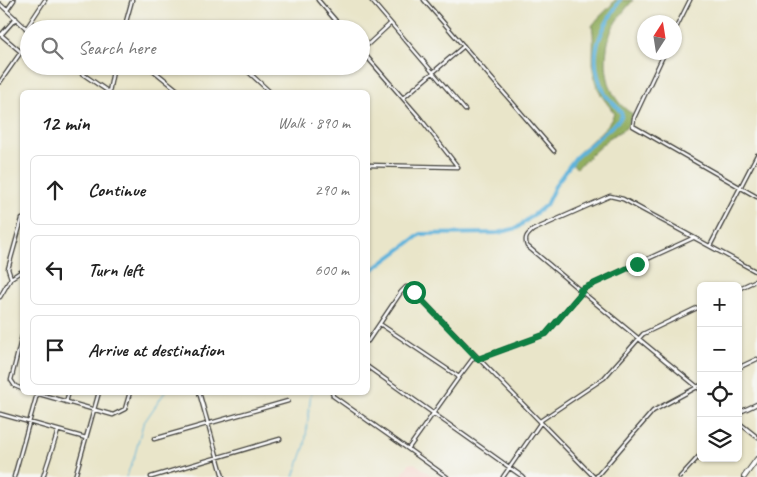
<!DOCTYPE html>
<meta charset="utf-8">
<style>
:root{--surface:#fff;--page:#f2f2f2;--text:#222;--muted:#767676;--line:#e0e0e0}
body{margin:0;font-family:Caveat,sans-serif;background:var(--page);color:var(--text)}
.controls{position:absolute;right:15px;bottom:15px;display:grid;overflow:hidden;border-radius:8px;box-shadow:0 1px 4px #0004}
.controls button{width:45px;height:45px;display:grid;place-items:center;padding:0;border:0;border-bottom:1px solid var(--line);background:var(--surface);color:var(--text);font:25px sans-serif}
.compass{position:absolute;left:637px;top:15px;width:45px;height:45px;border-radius:50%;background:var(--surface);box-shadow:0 1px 4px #0004;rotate:12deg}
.stop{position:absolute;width:15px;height:15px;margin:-11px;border:4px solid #0b8043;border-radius:50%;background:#fff}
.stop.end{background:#0b8043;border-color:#fff;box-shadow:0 1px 5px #0008}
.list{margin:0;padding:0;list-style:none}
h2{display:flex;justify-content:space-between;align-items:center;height:65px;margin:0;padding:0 20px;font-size:21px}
h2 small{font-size:16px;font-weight:400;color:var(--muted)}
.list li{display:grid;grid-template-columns:32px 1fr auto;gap:15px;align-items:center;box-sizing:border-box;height:70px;margin:0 10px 10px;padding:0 10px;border:1px solid var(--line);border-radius:8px}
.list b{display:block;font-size:19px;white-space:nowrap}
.list em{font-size:16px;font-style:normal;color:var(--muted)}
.icon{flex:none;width:28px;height:28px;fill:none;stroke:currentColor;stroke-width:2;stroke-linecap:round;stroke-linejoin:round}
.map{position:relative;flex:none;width:757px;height:477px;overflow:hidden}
.search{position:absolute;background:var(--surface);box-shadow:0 1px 4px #0004;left:20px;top:20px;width:350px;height:55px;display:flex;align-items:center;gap:12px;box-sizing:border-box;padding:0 18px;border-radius:28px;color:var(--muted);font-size:19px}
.panel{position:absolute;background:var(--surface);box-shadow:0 1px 4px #0004;left:20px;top:90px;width:350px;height:305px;border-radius:8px}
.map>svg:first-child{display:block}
.built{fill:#f7d1c6}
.forest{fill:#92ae60;stroke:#57653e}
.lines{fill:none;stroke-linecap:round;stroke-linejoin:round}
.stream{stroke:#5fb3db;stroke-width:1}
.river{stroke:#5fb3db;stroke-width:4}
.minor-casing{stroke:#3b3a36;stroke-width:5}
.secondary-casing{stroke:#3b3a36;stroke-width:6}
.minor{stroke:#fff;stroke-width:2.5}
.secondary{stroke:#fff;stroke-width:4}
.route{stroke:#0b8043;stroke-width:6}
</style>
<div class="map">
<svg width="757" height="477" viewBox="0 0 757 477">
<rect width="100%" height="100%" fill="#f6f6f2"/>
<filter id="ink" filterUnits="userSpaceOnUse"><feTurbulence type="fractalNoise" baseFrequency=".02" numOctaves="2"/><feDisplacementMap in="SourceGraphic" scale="10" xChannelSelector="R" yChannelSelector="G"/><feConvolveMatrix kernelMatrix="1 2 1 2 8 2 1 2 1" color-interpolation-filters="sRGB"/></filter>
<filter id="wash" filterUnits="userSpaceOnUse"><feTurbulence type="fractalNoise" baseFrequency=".0096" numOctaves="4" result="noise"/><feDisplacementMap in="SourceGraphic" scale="20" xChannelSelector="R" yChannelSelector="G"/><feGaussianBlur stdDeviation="1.12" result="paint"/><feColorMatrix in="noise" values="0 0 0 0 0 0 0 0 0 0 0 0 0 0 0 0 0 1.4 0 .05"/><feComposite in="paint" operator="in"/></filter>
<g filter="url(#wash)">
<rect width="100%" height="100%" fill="#e9e5c9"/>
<!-- built -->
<path class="built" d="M414 463 434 477H400L409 464Z"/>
<!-- forest -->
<path class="forest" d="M615 0H633C626 9 616 19 612 29 601 57 604 99 633 114L626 128 609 138 577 168 570 163C581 147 611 128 614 113 609 105 602 98 598 89 589 69 596 46 592 26 598 16 609 10 615 0Z"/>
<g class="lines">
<!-- stream -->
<path class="stream" d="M126 477 134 458 143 424 165 392
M294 477 305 445 311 392"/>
<!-- river -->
<path class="river" d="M368 273 421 234 498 233 517 228 546 205 556 184 576 157 619 120 622 115C619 106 609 101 605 94 585 55 600 33 620 0"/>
</g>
</g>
<g filter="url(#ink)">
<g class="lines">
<defs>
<path id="minor" d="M318 0 343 29
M371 0 465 110
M424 0 554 151
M0 4 29 31
M7 10 14 0
M26 29 45 0
M124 29 132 0
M674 32 690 0
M0 34 21 52 0 82
M1 35 16 18
M361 50 420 118 458 167 368 165
M362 50 390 24
M665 52 634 118 633 126 757 197
M71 66 109 92
M148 66 180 92
M242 66 270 92
M109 92 114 66
M403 98 464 46
M710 246 757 155
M11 278 22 271
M738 289 757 280
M580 290 693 238
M582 292 701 390
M0 297 11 278 8 269 22 219
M380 324 459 377 408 449 447 477
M22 336 11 380 15 386 22 389
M368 341 401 292 406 287 410 288 594 477
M478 359 546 334 582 292 527 246C524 238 527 235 533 230L610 196 623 199 757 272
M368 367 523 477
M738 368 757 359
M459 377 474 357
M32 392 113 415 125 409 130 392
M199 392 223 477
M332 392 333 396 408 449
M66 402 69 392
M738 413 757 404
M0 414 86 438
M540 421 604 378 643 334 701 306
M738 422 757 437
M154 439 288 401
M14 477 37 394
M43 477 58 431
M75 477 99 392
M151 477 280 439
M503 477 541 422
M596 477 653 411 701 385
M680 477 701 454"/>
<path id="secondary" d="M744 477 757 459"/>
</defs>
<!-- minor casing -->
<use href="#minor" class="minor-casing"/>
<!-- secondary casing -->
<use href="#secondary" class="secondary-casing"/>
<!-- minor -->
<use href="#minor" class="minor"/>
<!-- secondary -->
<use href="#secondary" class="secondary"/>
</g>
</g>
<g class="lines" filter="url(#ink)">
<!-- route -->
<path class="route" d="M414 292 478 359 546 334 582 292 580 290 637 264"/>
</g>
</svg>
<div class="controls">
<button>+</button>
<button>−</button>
<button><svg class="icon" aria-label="locate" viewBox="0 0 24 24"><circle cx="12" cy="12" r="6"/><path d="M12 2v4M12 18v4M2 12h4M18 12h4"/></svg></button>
<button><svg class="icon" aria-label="layers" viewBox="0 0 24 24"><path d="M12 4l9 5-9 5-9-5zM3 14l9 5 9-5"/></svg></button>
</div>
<svg class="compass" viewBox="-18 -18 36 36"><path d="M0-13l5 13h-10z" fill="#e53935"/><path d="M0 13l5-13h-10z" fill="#767676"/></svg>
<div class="stop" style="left:414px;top:292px"></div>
<div class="stop end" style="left:637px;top:264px"></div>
<div class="search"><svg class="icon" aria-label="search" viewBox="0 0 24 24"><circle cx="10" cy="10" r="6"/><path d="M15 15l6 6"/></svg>Search here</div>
<section class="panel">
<h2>12 min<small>Walk · 890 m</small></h2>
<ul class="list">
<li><svg class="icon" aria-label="ahead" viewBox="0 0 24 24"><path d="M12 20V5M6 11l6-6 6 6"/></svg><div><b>Continue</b></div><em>290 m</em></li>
<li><svg class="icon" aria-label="left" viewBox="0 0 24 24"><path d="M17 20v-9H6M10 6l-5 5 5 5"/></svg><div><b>Turn left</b></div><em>600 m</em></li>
<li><svg class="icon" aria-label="arrive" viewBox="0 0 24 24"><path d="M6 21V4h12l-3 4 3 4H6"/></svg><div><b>Arrive at destination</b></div></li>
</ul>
</section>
</div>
